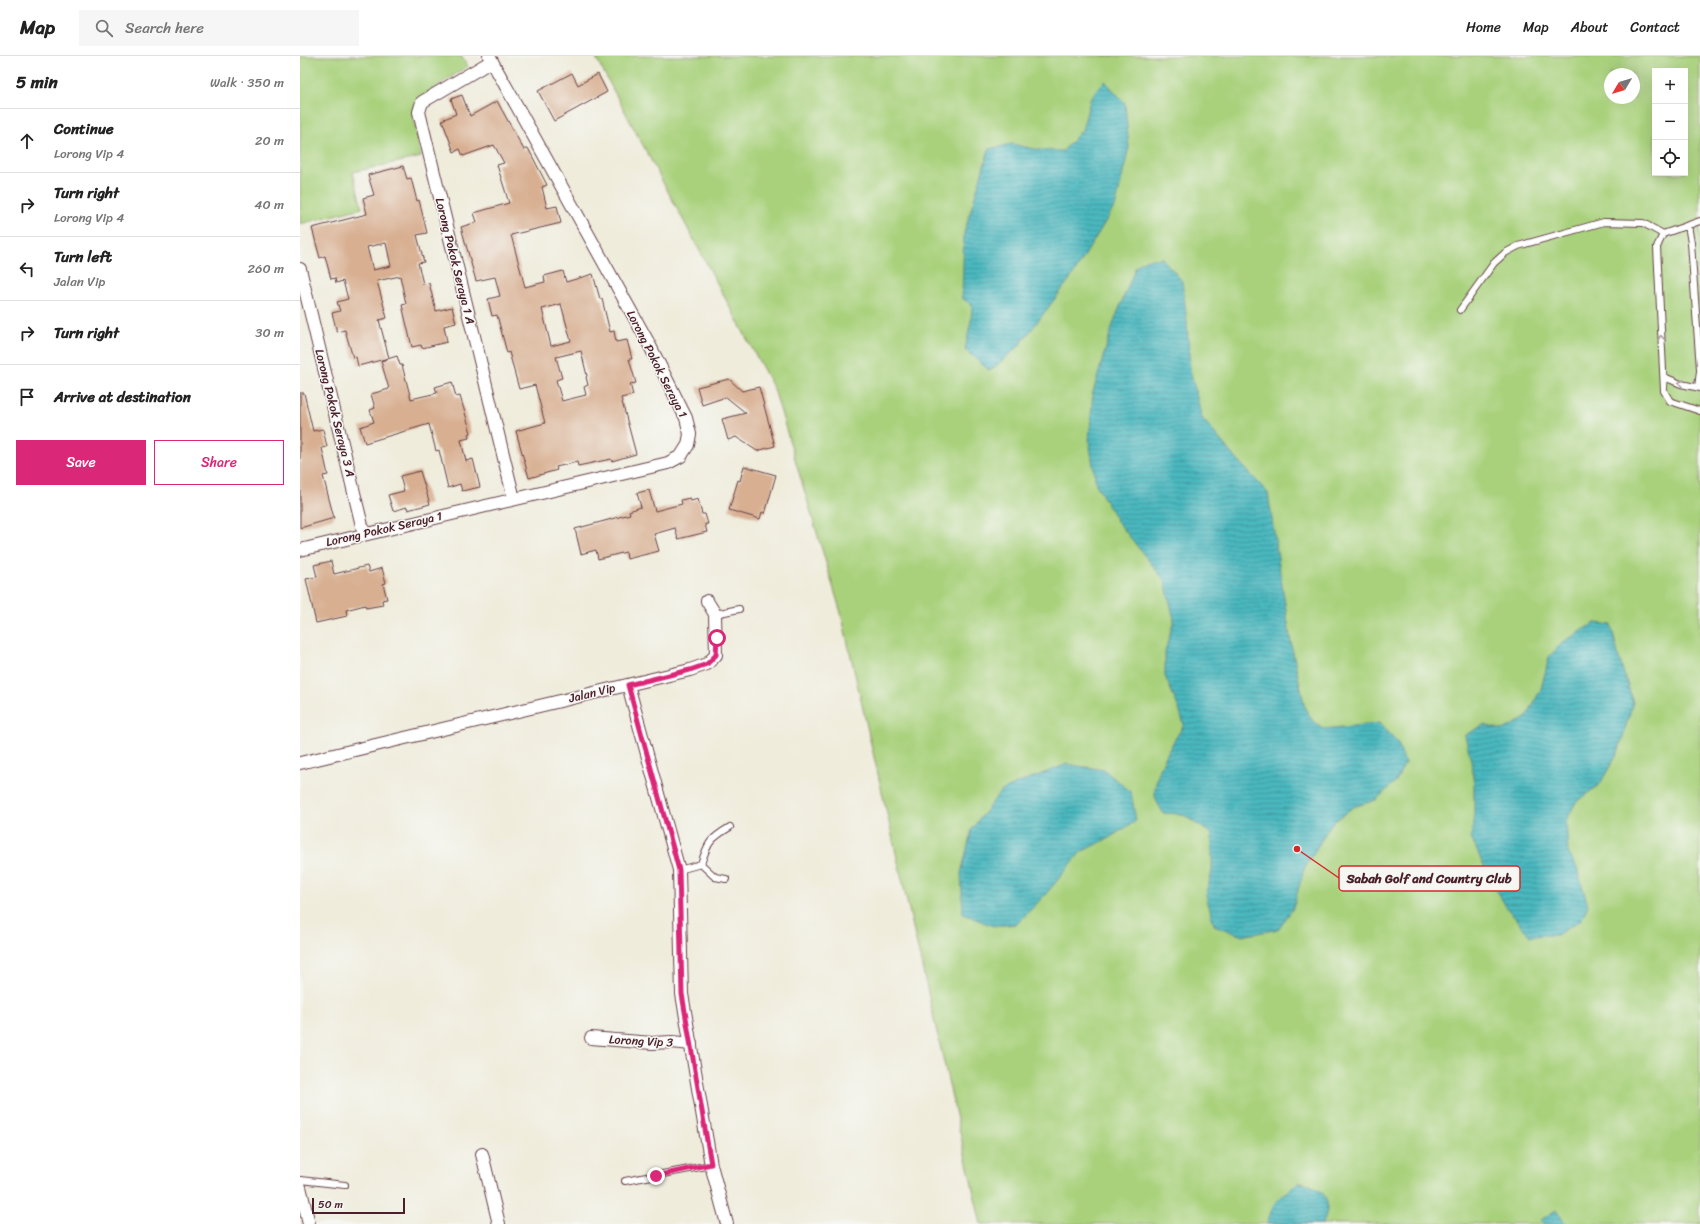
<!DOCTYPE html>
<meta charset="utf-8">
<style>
:root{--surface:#fff;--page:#f6f6f6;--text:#222;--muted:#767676;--line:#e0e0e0;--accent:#db2777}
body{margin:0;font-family:Sriracha,sans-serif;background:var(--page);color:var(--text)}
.controls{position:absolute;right:12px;top:12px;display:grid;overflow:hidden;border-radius:0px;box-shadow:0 4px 16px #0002}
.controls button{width:36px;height:36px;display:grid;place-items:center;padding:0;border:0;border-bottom:1px solid var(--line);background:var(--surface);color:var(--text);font:20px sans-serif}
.compass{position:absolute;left:1304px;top:12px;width:36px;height:36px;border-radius:50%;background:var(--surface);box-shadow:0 4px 16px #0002;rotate:232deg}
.scale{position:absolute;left:12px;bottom:10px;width:93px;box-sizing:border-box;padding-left:4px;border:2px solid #4a1f2b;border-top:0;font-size:11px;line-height:14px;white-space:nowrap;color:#4a1f2b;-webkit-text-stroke:3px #f6f6f2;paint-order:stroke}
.stop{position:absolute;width:12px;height:12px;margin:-9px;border:3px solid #db2777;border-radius:50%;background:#fff}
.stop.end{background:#db2777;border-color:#fff;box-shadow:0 1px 4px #0008}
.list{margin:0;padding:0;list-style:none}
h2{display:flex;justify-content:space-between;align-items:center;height:52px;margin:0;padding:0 16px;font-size:17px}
h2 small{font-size:13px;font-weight:400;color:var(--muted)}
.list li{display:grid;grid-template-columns:26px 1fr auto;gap:12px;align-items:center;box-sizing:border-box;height:64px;padding:0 16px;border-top:1px solid var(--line)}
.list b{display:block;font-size:15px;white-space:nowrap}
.list p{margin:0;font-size:13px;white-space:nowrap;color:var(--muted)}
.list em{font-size:13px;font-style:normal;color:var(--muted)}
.actions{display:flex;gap:8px;padding:12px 16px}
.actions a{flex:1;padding:9px 0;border:1px solid var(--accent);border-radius:0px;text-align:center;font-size:14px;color:var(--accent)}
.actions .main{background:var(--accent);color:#fff}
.icon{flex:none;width:22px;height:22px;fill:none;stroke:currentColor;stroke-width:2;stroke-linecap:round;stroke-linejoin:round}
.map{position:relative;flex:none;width:1400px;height:1168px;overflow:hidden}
header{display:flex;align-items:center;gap:24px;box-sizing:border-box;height:56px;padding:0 20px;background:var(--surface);border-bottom:1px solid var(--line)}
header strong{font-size:19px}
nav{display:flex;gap:22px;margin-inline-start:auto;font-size:14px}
.search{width:280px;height:36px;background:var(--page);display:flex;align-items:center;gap:10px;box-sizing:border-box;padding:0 14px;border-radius:0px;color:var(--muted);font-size:15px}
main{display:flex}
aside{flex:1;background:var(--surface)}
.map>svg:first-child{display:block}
.green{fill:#a9d17c;stroke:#7a7854;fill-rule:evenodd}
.water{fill:url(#water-rules);stroke:#4a6c75}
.building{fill:#d8af91;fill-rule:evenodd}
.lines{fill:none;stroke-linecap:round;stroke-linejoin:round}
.lane-casing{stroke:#633e45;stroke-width:8}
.street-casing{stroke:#633e45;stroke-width:14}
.lane{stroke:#fff;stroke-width:6}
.street{stroke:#fff;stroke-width:12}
.oneway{stroke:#ae9aa0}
.route{stroke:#db2777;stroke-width:5}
.labels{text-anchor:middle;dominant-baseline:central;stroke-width:3;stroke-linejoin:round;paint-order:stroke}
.street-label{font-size:12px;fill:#4a1f2b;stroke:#f6f6f2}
.leader{fill:none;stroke:#d62828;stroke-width:1.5}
.callout-dot{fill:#d62828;stroke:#f6f6f2;stroke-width:1.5}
.callout{fill:#f6f6f2;stroke:#d62828;stroke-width:1.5}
.callout-label{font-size:13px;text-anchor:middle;font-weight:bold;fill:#4a1f2b}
</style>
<header>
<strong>Map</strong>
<div class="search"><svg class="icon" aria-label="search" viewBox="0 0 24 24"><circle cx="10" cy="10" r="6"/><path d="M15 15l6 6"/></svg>Search here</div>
<nav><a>Home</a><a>Map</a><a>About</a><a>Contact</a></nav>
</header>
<main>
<aside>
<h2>5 min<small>Walk · 350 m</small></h2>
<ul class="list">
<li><svg class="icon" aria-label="ahead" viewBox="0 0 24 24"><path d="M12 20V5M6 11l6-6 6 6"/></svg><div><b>Continue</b><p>Lorong Vip 4</p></div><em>20 m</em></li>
<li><svg class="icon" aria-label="right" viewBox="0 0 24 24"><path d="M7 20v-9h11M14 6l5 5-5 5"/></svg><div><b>Turn right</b><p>Lorong Vip 4</p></div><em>40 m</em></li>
<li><svg class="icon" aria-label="left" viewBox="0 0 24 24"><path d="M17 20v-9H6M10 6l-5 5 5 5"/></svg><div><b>Turn left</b><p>Jalan Vip</p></div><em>260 m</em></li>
<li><svg class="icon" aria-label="right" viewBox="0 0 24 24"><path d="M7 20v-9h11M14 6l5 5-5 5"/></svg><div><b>Turn right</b></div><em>30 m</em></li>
<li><svg class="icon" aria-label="arrive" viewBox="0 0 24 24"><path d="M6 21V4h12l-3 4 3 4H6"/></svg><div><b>Arrive at destination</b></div></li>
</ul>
<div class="actions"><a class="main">Save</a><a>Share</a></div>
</aside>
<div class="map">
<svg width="1400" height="1168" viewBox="0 0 1400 1168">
<defs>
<pattern id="water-rules" width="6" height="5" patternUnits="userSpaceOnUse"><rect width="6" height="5" fill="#49b8bf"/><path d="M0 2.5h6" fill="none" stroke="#3f959b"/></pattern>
</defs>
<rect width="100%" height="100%" fill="#f6f6f2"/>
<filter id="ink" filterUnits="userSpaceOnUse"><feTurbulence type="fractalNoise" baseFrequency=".025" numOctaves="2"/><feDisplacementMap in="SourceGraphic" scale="8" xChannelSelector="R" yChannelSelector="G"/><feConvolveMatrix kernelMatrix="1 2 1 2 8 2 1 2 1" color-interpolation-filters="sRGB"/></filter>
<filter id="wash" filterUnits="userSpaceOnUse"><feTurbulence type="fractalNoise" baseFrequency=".012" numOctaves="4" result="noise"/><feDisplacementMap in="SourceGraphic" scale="16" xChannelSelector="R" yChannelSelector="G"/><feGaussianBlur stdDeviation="0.9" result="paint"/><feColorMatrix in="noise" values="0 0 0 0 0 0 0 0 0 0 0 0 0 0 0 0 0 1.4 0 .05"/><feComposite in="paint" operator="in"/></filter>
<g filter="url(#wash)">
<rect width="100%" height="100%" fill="#efecdb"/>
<!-- green -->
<path class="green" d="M0 0H161L168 10 119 42 114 50 113 57 121 101 53 116 62 152 0 168Z
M295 0H1400V1168H681L541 557 474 333ZM1355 15H1385V117H1355ZM1310 18H1334V42H1310Z"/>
<!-- water -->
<path class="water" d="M805 25 825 47 829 91 816 148 773 219 719 290 690 315 665 294 671 264 672 249 662 242 664 177 689 93 712 88 739 94 763 95 782 74 791 41Z
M862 202 882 225 887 265 890 313 902 362 931 397 968 437 991 587 1005 652 1013 665 1024 673 1080 667 1098 687 1105 707 1096 725 1076 744 1053 751 1031 768 1004 813 993 852 979 873 942 880 914 869 906 839 912 815V778L882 758 863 757C861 752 856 746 855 740 853 719 872 687 884 669L879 653 865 620V595L874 564 865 525 817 465 796 428 789 385 793 336 813 268 836 210 845 204Z
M1295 567 1311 569 1319 602 1333 646 1319 694 1300 728 1276 746 1266 765 1268 796 1277 812 1288 849 1282 863 1257 879 1230 880 1206 851 1185 813 1171 781 1174 758V729L1171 705 1165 679 1184 669 1203 674 1226 662 1241 633 1249 601 1263 586Z
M767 708 804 714 831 736 836 765 809 782 781 796 746 838 717 868 693 870 663 858 661 817 672 773 700 736 716 728Z
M1001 1126C1025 1133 1033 1143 1023 1168H967C974 1143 979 1140 1001 1126Z
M1256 1154 1266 1168H1244L1241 1164Z"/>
<g id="blocks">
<!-- building -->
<path class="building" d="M272 17 278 29 298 18 307 36 254 65 238 35Z
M162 39 170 60 197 45 224 94 228 92 247 129 242 131 247 152 257 150 261 167 211 179 225 231 245 226 244 220 263 215 266 226 293 218 300 243H302L310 276 314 275 316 286 327 284 332 303H329L336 327 330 328 333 339 321 342 336 398 312 405 311 403 278 410 277 406 256 411 257 414 229 422 216 375 245 367 235 329 219 333 209 296 207 297 197 259 192 260 188 243 200 240 195 221 176 225 161 171 177 166 174 157 209 147 197 109 204 107 194 89 163 100 160 93 154 96 142 64 156 58 151 43ZM261 248 271 285 251 290 242 253ZM281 295 287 320 286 321 288 329 284 331 286 339 262 345 256 324 262 322 256 301Z
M103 110 107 123 111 122 117 145 119 144 127 177 117 179 124 206 118 207 123 228 129 227 136 255 152 251 156 267 144 270 147 286 122 292 121 289 112 291 102 249 106 248 100 220 77 225 87 262 79 264 89 302 58 310 56 301 53 302 45 274 37 276 32 257 40 255 37 246 48 243 43 225 36 227 35 222 31 223 25 200 20 202 12 172 67 158 63 142 74 139 68 119ZM86 187 91 210 73 214 67 191Z
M97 300 100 309H102L111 343 137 337 135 331 152 326 156 341 160 340 171 377 168 378 169 382 161 384 166 405 173 403 180 431 162 435 160 428 148 432 139 394 136 395 129 368 65 387 60 371 74 366 70 354 75 352 71 338 89 333 81 305Z
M429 323 442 335 459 331 475 390 457 395 436 381 428 384 422 363 446 357 426 341 402 349 397 331Z
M0 337H4L13 375 23 373 27 391 22 392 28 419 23 420 34 462 0 472Z
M444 410 476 419 465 458 462 456 460 463 429 454 438 424 440 425Z
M120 415 130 448 108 454 107 451 93 455 88 439 104 435 100 420Z
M349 434 355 455 382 448 381 444 390 442 391 445 398 443 402 458H405L408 468H405L407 476 378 483 375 472 354 478 359 495 327 503 326 496 298 503 296 494 281 498 275 473 330 458 329 455 341 451 337 437Z
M31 505 34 518 67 510 69 516 82 512 86 527 83 528 87 543 82 544 83 549 66 552 65 549 46 554 47 560 16 567 6 523 17 521 14 509Z"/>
</g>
</g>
<g filter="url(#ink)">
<use href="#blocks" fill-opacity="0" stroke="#633e45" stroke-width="1"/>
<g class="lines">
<defs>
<path id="lane" d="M1400 165 1363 178 1357 191 1364 335 1370 345 1400 355
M1388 169 1391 187 1400 313
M1160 254 1194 207 1205 197 1218 190 1304 166 1343 167 1363 178
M1364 321 1381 328 1400 332
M1398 331 1400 315
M415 558 439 553
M401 808C408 786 410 783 430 771
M379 814 401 808 415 821 426 823
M0 1124 45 1129
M325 1125 411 1109"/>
<path id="street" d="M192 5 122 46 119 56 214 443
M0 213 64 478
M0 494 368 407 381 400 388 389 390 378 386 362 348 286 189 0
M328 629 379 814 382 938 411 1109 427 1168
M0 707 390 614 407 608 416 599 415 558 407 545
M291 982 352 987 372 986 391 988
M182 1098 199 1168
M0 1131 9 1168"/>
</defs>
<!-- lane casing -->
<use href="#lane" class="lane-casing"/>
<!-- street casing -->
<use href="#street" class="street-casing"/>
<!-- lane -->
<use href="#lane" class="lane"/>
<!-- street -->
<use href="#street" class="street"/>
</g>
<!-- one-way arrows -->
<defs><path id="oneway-chevron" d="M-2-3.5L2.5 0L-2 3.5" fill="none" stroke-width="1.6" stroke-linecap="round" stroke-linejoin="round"/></defs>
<g class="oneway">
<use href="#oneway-chevron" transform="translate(1361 282) rotate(-94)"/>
<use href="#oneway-chevron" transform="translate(1381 327) rotate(-166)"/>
</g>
</g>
<g class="lines" filter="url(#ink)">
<!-- route -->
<path class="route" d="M356 1120 411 1108 382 938 379 814 328 629 390 614 407 608 416 599 417 582"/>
</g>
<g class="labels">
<!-- street labels -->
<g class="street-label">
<text transform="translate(155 205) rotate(76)">Lorong Pokok Seraya 1 A</text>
<text transform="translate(357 308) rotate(63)">Lorong Pokok Seraya 1</text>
<text transform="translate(35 357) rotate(76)">Lorong Pokok Seraya 3 A</text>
<text transform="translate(84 473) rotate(-13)">Lorong Pokok Seraya 1</text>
<text transform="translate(292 637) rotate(-14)">Jalan Vip</text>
<text transform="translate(341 985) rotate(3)">Lorong Vip 3</text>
</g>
</g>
<!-- callouts -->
<path class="leader" d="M997 793L1039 822"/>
<circle class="callout-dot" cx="997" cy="793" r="4"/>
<rect class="callout" x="1039" y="810" width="181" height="25" rx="4"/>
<g class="callout-label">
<text x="1129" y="827">Sabah Golf and Country Club</text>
</g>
</svg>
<div class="controls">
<button>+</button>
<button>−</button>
<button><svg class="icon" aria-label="locate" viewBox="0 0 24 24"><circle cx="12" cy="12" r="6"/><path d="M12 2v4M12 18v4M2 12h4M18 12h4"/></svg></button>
</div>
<svg class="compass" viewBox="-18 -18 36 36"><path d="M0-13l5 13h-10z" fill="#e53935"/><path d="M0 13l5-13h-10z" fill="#767676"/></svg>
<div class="scale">50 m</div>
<div class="stop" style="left:417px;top:582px"></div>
<div class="stop end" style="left:356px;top:1120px"></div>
</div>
</main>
